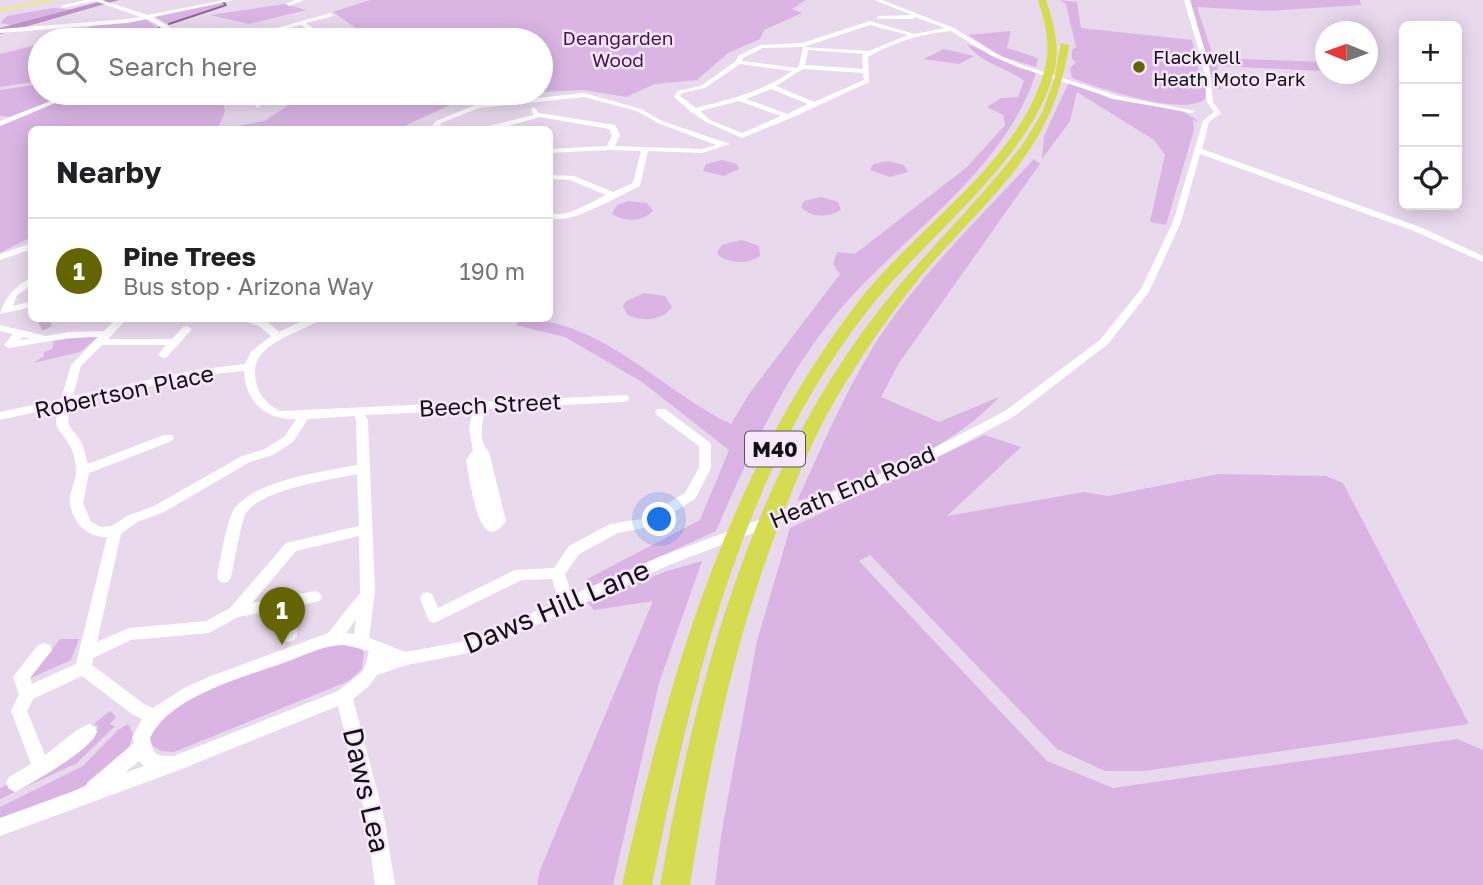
<!DOCTYPE html>
<meta charset="utf-8">
<style>
:root{--surface:#fff;--page:#f6f6f6;--text:#202124;--muted:#757577;--line:#e0e0e0;--accent:#636500}
body{margin:0;font-family:"Golos Text",sans-serif;background:var(--page);color:var(--text)}
.controls{position:absolute;right:21px;top:21px;display:grid;overflow:hidden;border-radius:10px;box-shadow:0 4px 18px #0003}
.controls button{width:63px;height:63px;display:grid;place-items:center;padding:0;border:0;border-bottom:2px solid var(--line);background:var(--surface);color:var(--text);font:35px sans-serif}
.compass{position:absolute;left:1315px;top:21px;width:63px;height:63px;border-radius:50%;background:var(--surface);box-shadow:0 4px 18px #0003;rotate:271deg}
.you{position:absolute;left:660px;top:520px;width:24px;height:24px;margin:-18px;border:5px solid #fff;border-radius:50%;background:#1a73e8;box-shadow:0 0 0 10px #1a73e833}
.badge{display:grid;place-items:center;width:46px;height:46px;border-radius:50%;background:var(--accent);color:#fff;font-size:23px;font-weight:700}
.pin{position:absolute;translate:-50% -58px;filter:drop-shadow(0 2px 4px #0008)}
.pin::after{content:'';position:absolute;top:37px;width:24px;height:21px;background:inherit;clip-path:polygon(0 0,100% 0,50% 100%)}
.list{margin:0;padding:0;list-style:none}
h2{display:flex;justify-content:space-between;align-items:center;height:91px;margin:0;padding:0 28px;font-size:30px}
h2 small{font-size:23px;font-weight:400;color:var(--muted)}
.list li{display:grid;grid-template-columns:46px 1fr auto;gap:21px;align-items:center;box-sizing:border-box;height:105px;padding:0 28px;border-top:2px solid var(--line)}
.list b{display:block;font-size:26px;white-space:nowrap}
.list p{margin:0;font-size:23px;white-space:nowrap;color:var(--muted)}
.list em{font-size:23px;font-style:normal;color:var(--muted)}
.icon{flex:none;width:38px;height:38px;fill:none;stroke:currentColor;stroke-width:2;stroke-linecap:round;stroke-linejoin:round}
.map{position:relative;flex:none;width:1483px;height:885px;overflow:hidden}
.search{position:absolute;background:var(--surface);box-shadow:0 4px 18px #0003;left:28px;top:28px;width:525px;height:77px;display:flex;align-items:center;gap:18px;box-sizing:border-box;padding:0 24px;border-radius:38px;color:var(--muted);font-size:26px}
.panel{position:absolute;background:var(--surface);box-shadow:0 4px 18px #0003;left:28px;top:126px;width:525px;height:196px;border-radius:10px}
.map>svg:first-child{display:block}
.green{fill:#dab5e4}
.lines{fill:none;stroke-linecap:round;stroke-linejoin:round}
.stream{stroke:#8a6b92;stroke-width:2}
.river{fill:#bc92c7;fill-rule:evenodd}
.minor-tunnel{stroke:#c9bbcd;stroke-width:11;stroke-dasharray:11 5;stroke-linecap:butt}
.minor{fill:#fff;fill-rule:evenodd}
.major{fill:#e6ea96;fill-rule:evenodd}
.highway{fill:#d6dc50;fill-rule:evenodd}
.poi-dot{fill:#636500;stroke:#f6e7fb;stroke-width:2.5}
.labels{text-anchor:middle;dominant-baseline:central;stroke-width:5;stroke-linejoin:round;paint-order:stroke}
.far-park-label{font-size:19px;fill:#471253;stroke:#f6e7fb}
.far-poi-label{font-size:19px;fill:#151017;stroke:#f6e7fb;text-anchor:start}
.shield{fill:#f6e7fb;stroke:#58505b;stroke-width:2}
.shield-label{font-size:21px;font-weight:bold;fill:#151017}
.street-label{font-size:23px;fill:#151017;stroke:#f6e7fb}
.near-street-label{font-size:28px;fill:#151017;stroke:#f6e7fb}
</style>
<div class="map">
<svg width="1483" height="885" viewBox="0 0 1483 885">
<rect width="100%" height="100%" fill="#e9d9ed"/>
<!-- green -->
<path class="green" d="M370 0H806L792 9 802 13 764 30 760 39 728 53 697 80 655 84 626 97 584 90 541 92V40H373L333 12Z
M1060 0 1077 2 1081 28 1192 40 1201 82 1207 84 1205 99C1183 117 1098 88 1072 78L1070 68 1076 62 1072 59V50L1076 47 1066 4Z
M1190 0H1360L1361 5 1266 11 1197 7 1214 58 1325 62V71L1217 66 1221 90 1214 87Z
M222 3 225 4 168 24 155 17Z
M285 4 306 10 249 24 210 15Z
M53 8 75 10 16 26 0 23 7 16Z
M145 19 160 29 156 40H54L95 25Z
M1011 31 1007 48 1038 58 1036 67 1003 57 968 35Z
M40 44V81L0 87V54Z
M967 44 1036 73C1003 174 902 235 837 313 784 377 749 455 716 531L593 587 587 579 700 520 729 450 642 382 565 337 516 325 520 319C600 318 662 391 731 424L749 394 840 274 833 264 837 252 855 254 967 167 1005 125 1003 115 987 107 1001 98 1018 97 1024 81C1006 67 980 63 967 44Z
M944 49 974 56 959 64 923 59Z
M1071 83 1111 99 1180 110 1197 120 1196 122 1193 119 1194 130 1166 225 1150 222 1165 155 1154 140 1077 92 1070 121 1042 159 1044 136 1068 84Z
M40 84V93L65 95 13 117 0 116V90Z
M80 93H225L219 94 225 111 218 128 214 129 32 130 31 237 0 253V126Z
M308 93H529L444 101 452 104 398 129H221L264 121Z
M1034 159 1040 164 899 363 881 397 939 422 999 397C949 452 867 481 797 501 821 449 843 396 873 347 913 282 982 215 1034 159Z
M722 160 737 164 739 169 724 176 703 171 706 164Z
M888 161 904 165 908 172 890 177 870 170 873 164Z
M821 197 838 202 841 210C828 218 811 218 801 207L804 201Z
M629 201 647 203 653 211C642 222 625 222 612 214L617 205Z
M742 240 759 246 760 256C748 264 732 264 719 256L717 252 722 245Z
M644 293 665 296 672 307C662 321 643 322 628 315L623 307 625 302Z
M93 336 97 338 80 352 33 363 44 356V352L52 349 54 341 45 342Z
M984 435 1021 447 947 516 1084 492 1108 496 1218 474 1326 476 1343 483 1469 724 1144 771H1105L1057 749 870 555 859 561 1047 761 1113 788 1457 739 1483 750V885H715L721 835 757 641 790 528Z
M702 561 659 683 613 885H537L540 870 653 601 594 610 587 602 667 571Z
M60 639H79L71 660 29 679Z
M342 642 360 646 364 653 362 669 349 681 174 752 161 751 150 744 149 730 192 695 326 645Z
M110 711 116 717 110 724 115 726 77 763 0 799V788L80 751 94 739 98 726 94 724Z
M128 724 133 734C125 782 39 804 0 819V807L83 766 118 730Z"/>
<g class="lines">
<!-- stream -->
<path class="stream" d="M169 24 226 5 223 2
M153 40 159 28"/>
<!-- river -->
<path class="river" d="M106 0H119L0 34V28Z"/>
<!-- minor-tunnel -->
<path class="minor-tunnel" d="M40 326 53 319"/>
<!-- minor -->
<path class="minor" d="M86 0H101L148 15 224 0H234L153 17 176 31 180 40H174L172 33 147 19 127 23 0 33V29L127 19 141 17 95 1 63 8 60 6Z
M296 0H304L289 6 286 4Z
M874 0H882L954 28 996 54 1022 65 1118 96 1195 111 1192 113 1115 99 1018 67 992 56 951 31C921 34 894 42 868 57L869 82 791 118 742 138 706 122 693 113 690 112 689 110 674 97 677 91 701 86 736 61 738 56 760 45 802 43 870 21 914 34 945 28 915 17 913 19H876L878 16 912 15ZM870 25 908 35 869 51 803 47 799 66 797 68 742 61 743 58 763 48 803 47ZM808 50 864 54 862 56 863 69 805 65ZM740 64 792 71C764 91 729 100 696 108L680 96 682 93 705 88ZM803 69 863 73 864 80 814 102 776 86ZM771 89 808 104 787 114 746 99ZM739 101 781 116 742 133 710 120 700 111Z
M1184 0H1190L1209 65 1213 102 1221 113 1209 122 1202 149 1420 227 1483 256V262L1414 231 1200 154 1181 222 1149 292 1108 344 1013 417 900 477 669 565 479 651 407 665 377 675 368 687 353 699 384 817 395 885H375L366 817 338 706 174 772 0 836V818L85 787 88 782 134 743 132 738 142 719 132 714 82 676 33 699 27 711 45 755C58 746 75 729 89 724L95 727 97 732C88 752 41 777 21 789L15 792 9 789 6 783 9 777 31 764 11 711 19 694 13 677 38 645 44 643 50 645 52 650 30 678 32 684 76 664 107 537C88 538 73 523 70 504 68 492 78 479 76 467 75 460 73 451 70 446 60 428 52 430 58 407L0 420V412L61 399 71 365 98 337 68 338 9 348 4 345 13 334 0 331V325L46 336 68 332 104 331 117 318H128L108 339H172L183 327 187 326 192 329 167 357 163 358 158 355 166 345H102L81 366 73 396 194 370 245 364 251 352 271 336 259 326 236 318H263L279 332 308 318H322C298 336 247 342 256 382 259 396 268 405 280 411L627 395 629 398 627 401 623 402 485 409C482 423 478 441 489 452L506 521C478 561 470 477 466 460L473 450 469 429 473 410 365 415 368 420 375 592 369 638 406 652 471 640 559 601 552 579 522 580 434 623 429 621 420 598 422 594 427 592 432 594 438 608 515 570 554 568 569 546 610 524 641 519 685 493 699 468V446L657 415 655 412 657 409H665L709 442 711 445V468L695 499 649 527 618 533 579 554 565 574 572 595 659 557 890 471 1005 411 1100 340 1141 289 1173 222 1203 121 1214 112 1207 102 1203 65ZM23 337 31 339 19 340ZM244 371C245 401 266 421 296 419L285 436 265 449 242 456 154 506 127 516 112 526 101 527 91 522 83 503 89 473 172 441 174 438 172 435H164L88 464C86 458 85 452 83 446 74 425 63 432 71 404L194 376ZM354 416 356 420 357 465C323 472 258 479 235 508 227 517 220 563 217 577L219 581 224 583 229 581 231 577C234 565 241 521 246 513 262 489 330 480 357 474L359 526 286 543 230 608 206 621 129 628 97 642 121 534 137 522 164 512 250 462 273 455 293 442 308 419ZM359 536 360 593 328 633 211 676 184 688 153 708 144 704 92 665 93 658 131 640 209 633 238 617 281 609V636L284 640 289 642 294 640 297 636 296 606 320 601 322 597 320 593 315 591 252 603 296 551ZM356 619 354 634 346 633ZM345 645 369 651 366 664 362 672 338 691 174 756C155 756 154 756 150 738 170 696 242 678 283 663 304 656 322 645 345 645ZM139 761 144 766 124 773Z
M331 13 333 16 306 23 329 40H323L301 25 241 40H232Z
M71 93H79L0 126V121Z
M248 93H254L260 107H256Z
M584 93 641 109 662 121 730 144 702 153 648 151 640 186C620 195 569 226 550 218V213C568 218 589 203 606 195L570 180 550 179V175L574 176 613 192 633 183 641 151 610 150 550 153V149L607 146 612 135 609 129 540 117 494 130 481 128 533 115 531 109 534 107 539 113 615 125 620 135 615 146 702 149 716 145 658 123 637 111 584 97 479 108 441 123 440 125 449 130H438L432 126 436 121 478 104Z
M32 243V249L0 260V254Z
M32 277V285L17 295 13 306 32 301V307L0 314C5 297 15 286 32 277Z
M48 318H58V319L53 322Z"/>
<!-- major -->
<path class="major" d="M45 0H59L0 12V8Z"/>
<!-- highway -->
<path class="highway" d="M1038 0H1046C1053 21 1060 45 1055 68 1034 158 925 237 869 309 740 473 692 686 652 885H622C668 679 726 476 855 306 912 229 1021 163 1045 68 1051 45 1045 21 1038 0Z
M1061 43 1069 45C1053 154 987 197 921 276 890 314 862 355 837 397 814 435 798 476 782 517 735 636 710 758 690 885H660C695 691 744 497 861 334 910 265 974 209 1025 141L1042 113 1054 80Z"/>
</g>
<!-- markers -->
<circle class="poi-dot" cx="1139" cy="67" r="7"/>
<g class="labels">
<!-- far-park labels -->
<g class="far-park-label">
<text x="618" y="37">Deangarden<tspan x="618" dy="22">Wood</tspan></text>
</g>
<!-- far-poi labels -->
<g class="far-poi-label">
<text x="1153" y="56">Flackwell<tspan x="1153" dy="22">Heath Moto Park</tspan></text>
</g>
<!-- shield labels -->
<rect class="shield" x="745" y="431.5" width="60" height="35" rx="5"/>
<g class="shield-label">
<text x="775" y="449">M40</text>
</g>
<!-- street labels -->
<g class="street-label">
<text transform="translate(124 391) rotate(-12)">Robertson Place</text>
<text transform="translate(490 404) rotate(-3)">Beech Street</text>
<text transform="translate(852 486) rotate(-23)">Heath End Road</text>
</g>
<!-- near-street labels -->
<g class="near-street-label">
<text transform="translate(556 606) rotate(-23)">Daws Hill Lane</text>
<text transform="translate(367 790) rotate(77)">Daws Lea</text>
</g>
</g>
</svg>
<div class="controls">
<button>+</button>
<button>−</button>
<button><svg class="icon" aria-label="locate" viewBox="0 0 24 24"><circle cx="12" cy="12" r="6"/><path d="M12 2v4M12 18v4M2 12h4M18 12h4"/></svg></button>
</div>
<svg class="compass" viewBox="-18 -18 36 36"><path d="M0-13l5 13h-10z" fill="#e53935"/><path d="M0 13l5-13h-10z" fill="#757577"/></svg>
<div class="you"></div>
<div class="pin badge" style="left:282px;top:645px">1</div>
<div class="search"><svg class="icon" aria-label="search" viewBox="0 0 24 24"><circle cx="10" cy="10" r="6"/><path d="M15 15l6 6"/></svg>Search here</div>
<section class="panel">
<h2>Nearby<small></small></h2>
<ul class="list">
<li><span class="badge">1</span><div><b>Pine Trees</b><p>Bus stop · Arizona Way</p></div><em>190 m</em></li>
</ul>
</section>
</div>
